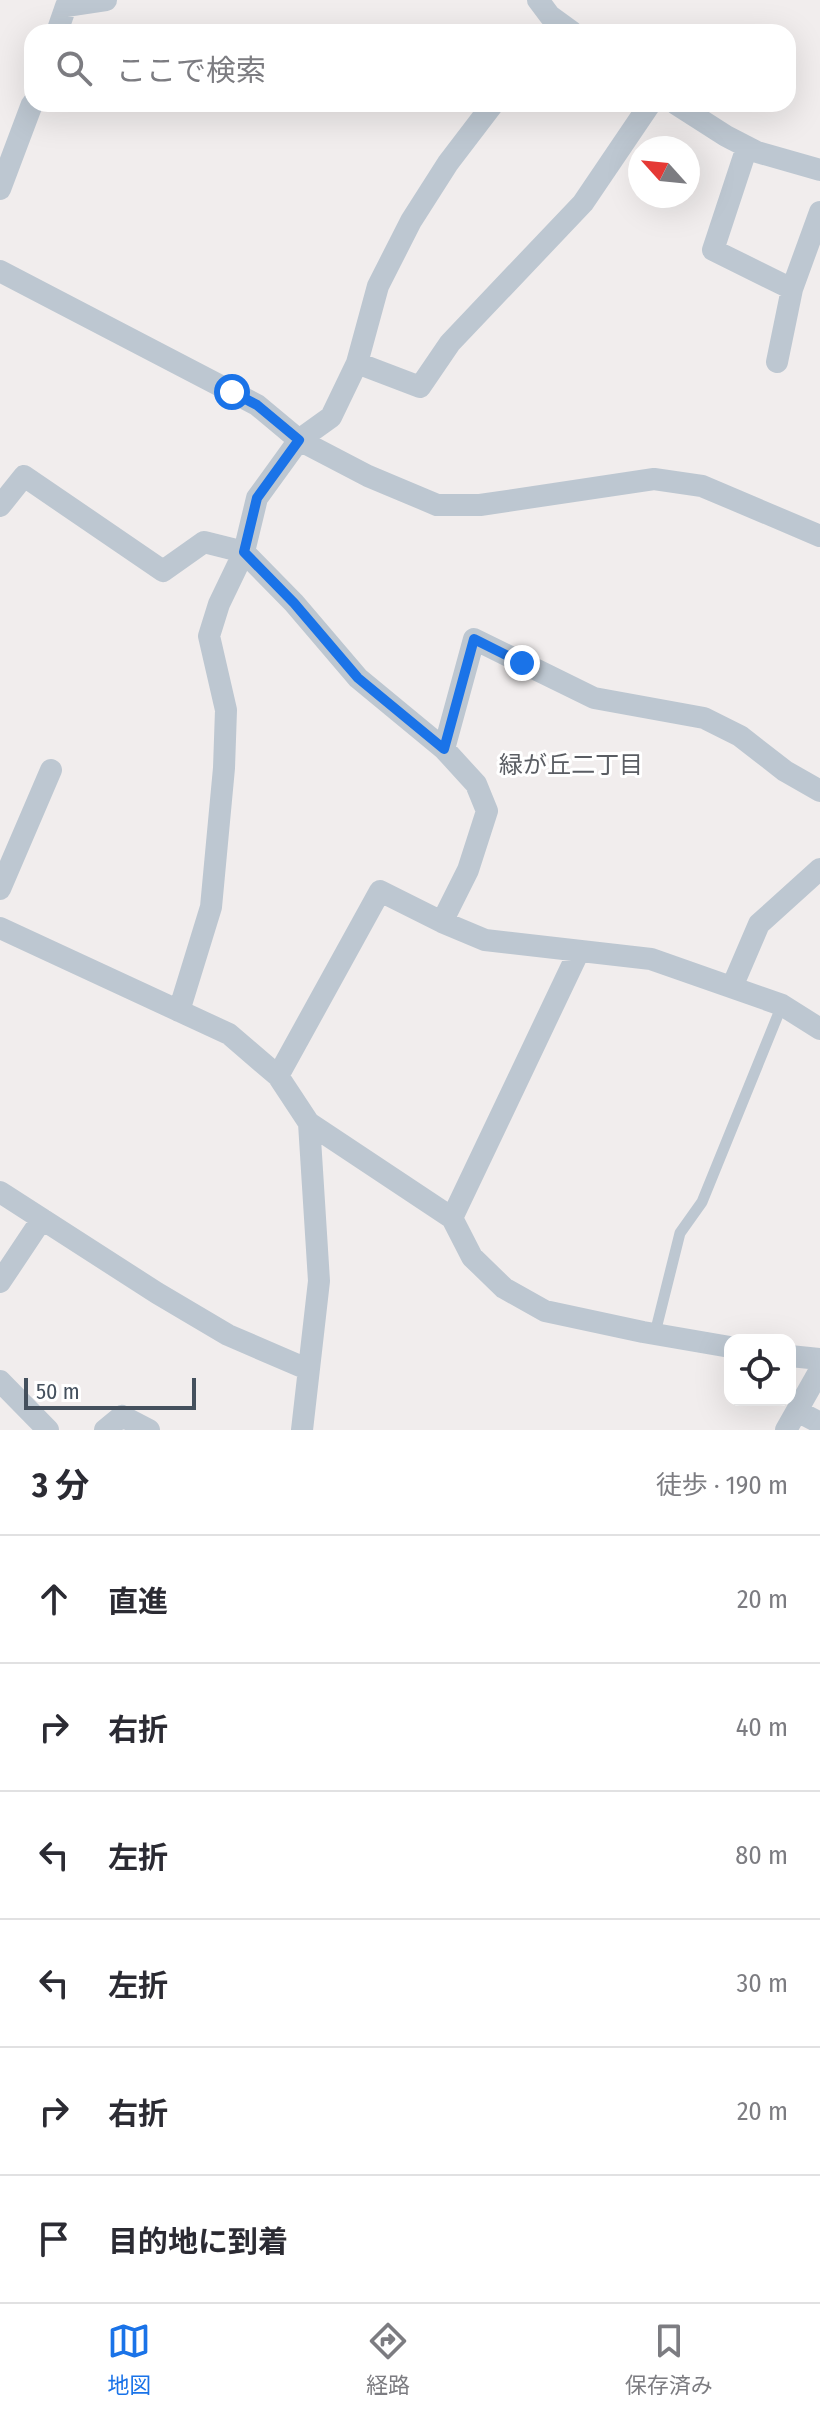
<!DOCTYPE html>
<html lang="ja">
<meta charset="utf-8">
<style>
:root{--surface:#fff;--page:#f2f2f3;--text:#2b2b33;--muted:#7c7c81;--line:#e1e1e2;--accent:#1a73e8}
body{margin:0;font-family:"Fira Sans Condensed","Noto Sans JP",sans-serif;background:var(--page);color:var(--text)}
.controls{position:absolute;right:24px;bottom:24px;display:grid;overflow:hidden;border-radius:16px;box-shadow:0 8px 32px #0002}
.controls button{width:72px;height:72px;display:grid;place-items:center;padding:0;border:0;border-bottom:2px solid var(--line);background:var(--surface);color:var(--text);font:40px sans-serif}
.compass{position:absolute;left:628px;top:136px;width:72px;height:72px;border-radius:50%;background:var(--surface);box-shadow:0 8px 32px #0002;rotate:297deg}
.scale{position:absolute;left:24px;bottom:20px;width:172px;box-sizing:border-box;padding-left:8px;border:4px solid #44505d;border-top:0;font-size:22px;line-height:28px;white-space:nowrap;color:#44505d;-webkit-text-stroke:6px #fff;paint-order:stroke}
.stop{position:absolute;width:24px;height:24px;margin:-18px;border:6px solid #1a73e8;border-radius:50%;background:#fff}
.stop.end{background:#1a73e8;border-color:#fff;box-shadow:0 2px 8px #0008}
.list{margin:0;padding:0;list-style:none}
h2{display:flex;justify-content:space-between;align-items:center;height:104px;margin:0;padding:0 32px;font-size:34px}
h2 small{font-size:26px;font-weight:400;color:var(--muted)}
.list li{display:grid;grid-template-columns:52px 1fr auto;gap:24px;align-items:center;box-sizing:border-box;height:128px;padding:0 32px;border-top:2px solid var(--line)}
.list b{display:block;font-size:30px;white-space:nowrap}
.list em{font-size:26px;font-style:normal;color:var(--muted)}
.icon{flex:none;width:44px;height:44px;fill:none;stroke:currentColor;stroke-width:2;stroke-linecap:round;stroke-linejoin:round}
.map{position:relative;flex:none;width:820px;height:1430px;overflow:hidden}
.search{position:absolute;background:var(--surface);box-shadow:0 8px 32px #0002;left:24px;right:24px;top:24px;height:88px;display:flex;align-items:center;gap:20px;box-sizing:border-box;padding:0 28px;border-radius:24px;color:var(--muted);font-size:30px}
.sheet{height:872px;background:var(--surface)}
nav{display:flex;justify-content:space-around;align-items:center;box-sizing:border-box;height:112px;border-top:2px solid var(--line);background:var(--surface);font-size:22px;color:var(--muted)}
nav a{display:grid;justify-items:center;gap:4px}
nav .on{color:var(--accent)}
.map>svg:first-child{display:block}
.lines{fill:none;stroke-linecap:round;stroke-linejoin:round}
.lane{stroke:#bdc7d1;stroke-width:11}
.street{stroke:#bdc7d1;stroke-width:22}
.route{stroke:#1a73e8;stroke-width:10}
.labels{text-anchor:middle;dominant-baseline:central;stroke-width:6;stroke-linejoin:round;paint-order:stroke}
.neighbourhood-label{font-size:24px;fill:#5a5d63;stroke:#fff}
</style>
<div class="map">
<svg width="820" height="1430" viewBox="0 0 820 1430">
<rect width="100%" height="100%" fill="#f1eded"/>
<g class="lines">
<!-- lane -->
<path class="lane" d="M655 1333 680 1233 702 1202 782 1005"/>
<!-- street -->
<path class="street" d="M538 0 550 16 572 32
M57 32 66 6 106 0
M676 104 726 136 757 152 820 170
M747 147 713 250 792 289 777 362
M0 189 32 104
M0 271 257 405 299 440 368 476 437 505H480L654 479 702 486 820 536
M792 289 820 212
M357 363 420 387 450 343 583 203 650 104
M0 506 24 476 163 571 204 542 244 552 294 603 358 678 444 749 476 784 487 811 468 870 442 922
M444 749 474 639 594 698 704 718 740 736 785 771 820 791
M0 889 51 770
M0 928 229 1034 278 1076 309 1123 452 1218 472 1257 504 1288 545 1311 643 1332 730 1347
M732 987 759 924 820 869
M179 1011 211 907 224 768 226 710 209 636 219 604 244 552 257 498 299 440 331 417 357 363 378 286 411 221 448 163 493 104
M278 1076 380 891 442 922 485 940 651 959 782 1005 820 1029
M0 1192 157 1293 228 1335 307 1369
M452 1218 579 951
M0 1282 42 1219
M790 1356 820 1359
M0 1381 48 1430
M797 1411 820 1423
M105 1430 122 1416 149 1430
M302 1430 319 1281 309 1123
M786 1430 820 1370"/>
</g>
<g class="lines">
<!-- route -->
<path class="route" d="M232 392 257 405 299 440 257 498 244 552 294 603 358 678 444 749 474 639 522 663"/>
</g>
<g class="labels">
<!-- neighbourhood labels -->
<g class="neighbourhood-label">
<text x="571" y="765">緑が丘二丁目</text>
</g>
</g>
</svg>
<div class="controls">
<button><svg class="icon" aria-label="locate" viewBox="0 0 24 24"><circle cx="12" cy="12" r="6"/><path d="M12 2v4M12 18v4M2 12h4M18 12h4"/></svg></button>
</div>
<svg class="compass" viewBox="-18 -18 36 36"><path d="M0-13l5 13h-10z" fill="#e53935"/><path d="M0 13l5-13h-10z" fill="#7c7c81"/></svg>
<div class="scale">50 m</div>
<div class="stop" style="left:232px;top:392px"></div>
<div class="stop end" style="left:522px;top:663px"></div>
<div class="search"><svg class="icon" aria-label="search" viewBox="0 0 24 24"><circle cx="10" cy="10" r="6"/><path d="M15 15l6 6"/></svg>ここで検索</div>
</div>
<section class="sheet">
<h2>3 分<small>徒歩 · 190 m</small></h2>
<ul class="list">
<li><svg class="icon" aria-label="ahead" viewBox="0 0 24 24"><path d="M12 20V5M6 11l6-6 6 6"/></svg><div><b>直進</b></div><em>20 m</em></li>
<li><svg class="icon" aria-label="right" viewBox="0 0 24 24"><path d="M7 20v-9h11M14 6l5 5-5 5"/></svg><div><b>右折</b></div><em>40 m</em></li>
<li><svg class="icon" aria-label="left" viewBox="0 0 24 24"><path d="M17 20v-9H6M10 6l-5 5 5 5"/></svg><div><b>左折</b></div><em>80 m</em></li>
<li><svg class="icon" aria-label="left" viewBox="0 0 24 24"><path d="M17 20v-9H6M10 6l-5 5 5 5"/></svg><div><b>左折</b></div><em>30 m</em></li>
<li><svg class="icon" aria-label="right" viewBox="0 0 24 24"><path d="M7 20v-9h11M14 6l5 5-5 5"/></svg><div><b>右折</b></div><em>20 m</em></li>
<li><svg class="icon" aria-label="arrive" viewBox="0 0 24 24"><path d="M6 21V4h12l-3 4 3 4H6"/></svg><div><b>目的地に到着</b></div></li>
</ul>
</section>
<nav>
<a class="on"><svg class="icon" aria-label="map" viewBox="0 0 24 24"><path d="M3 6l6-2 6 2 6-2v14l-6 2-6-2-6 2zM9 4v14M15 6v14"/></svg>地図</a>
<a><svg class="icon" aria-label="directions" viewBox="0 0 24 24"><path d="M12 3l9 9-9 9-9-9zM9 14v-3h6M13 9l2 2-2 2"/></svg>経路</a>
<a><svg class="icon" aria-label="saved" viewBox="0 0 24 24"><path d="M7 4h10v16l-5-4-5 4z"/></svg>保存済み</a>
</nav>
